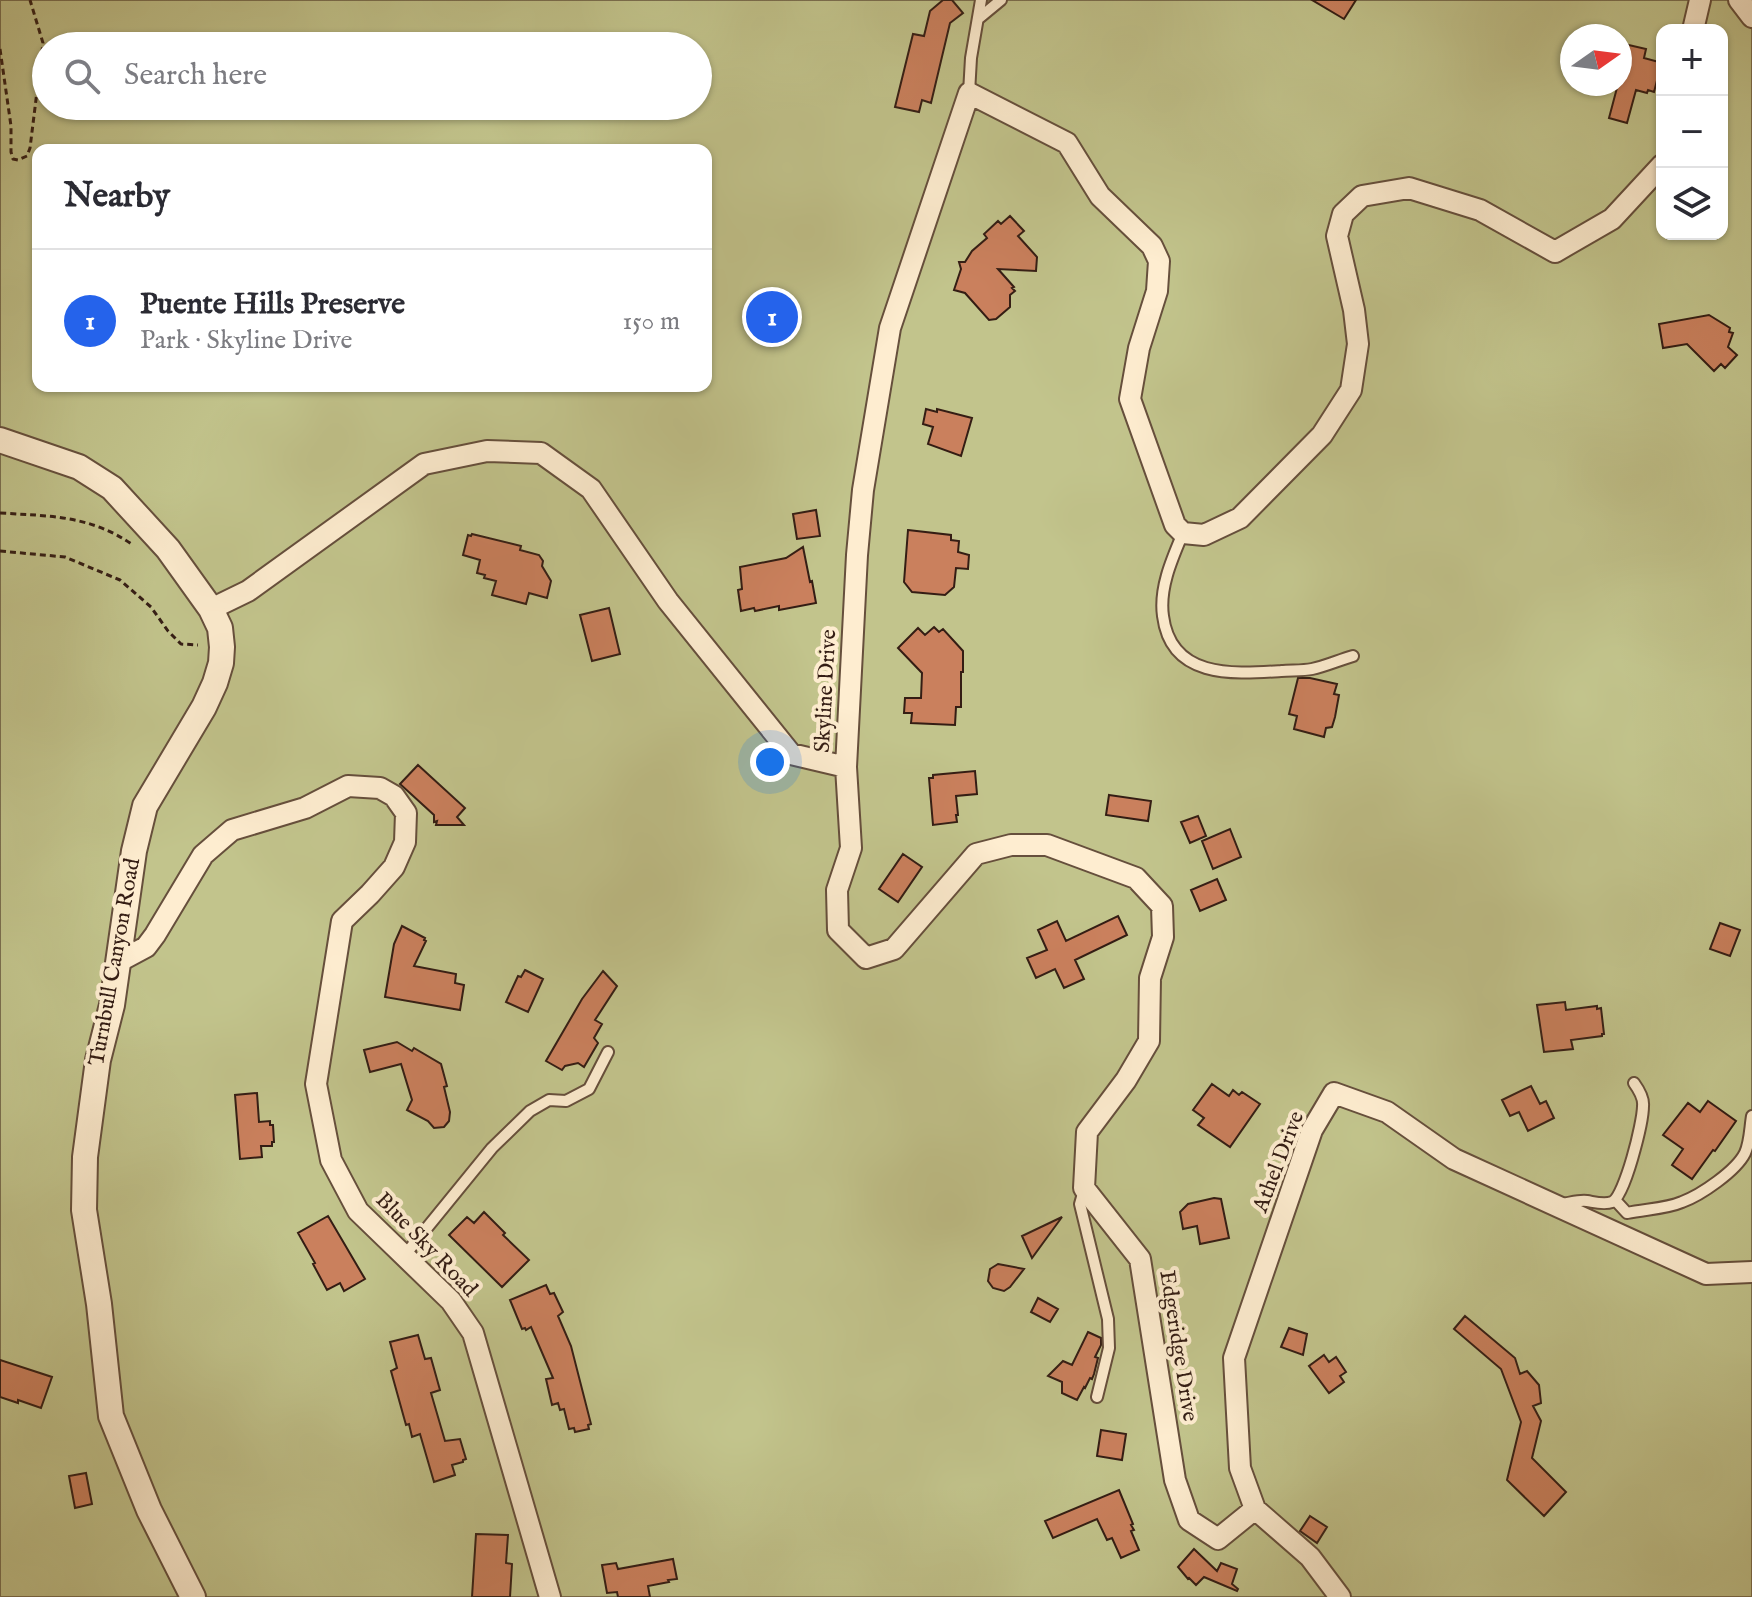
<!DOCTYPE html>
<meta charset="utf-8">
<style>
:root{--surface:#fff;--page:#f2f2f3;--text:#2b2b33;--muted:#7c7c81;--line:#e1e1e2;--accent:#2563eb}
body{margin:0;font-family:"IM FELL English",serif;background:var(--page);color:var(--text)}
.controls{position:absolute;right:24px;top:24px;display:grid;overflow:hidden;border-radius:16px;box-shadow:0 2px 6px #0004}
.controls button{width:72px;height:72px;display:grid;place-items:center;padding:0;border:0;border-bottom:2px solid var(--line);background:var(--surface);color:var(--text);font:40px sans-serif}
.compass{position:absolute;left:1560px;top:24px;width:72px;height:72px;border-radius:50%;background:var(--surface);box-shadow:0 2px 6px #0004;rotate:76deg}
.you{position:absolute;left:770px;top:762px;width:28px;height:28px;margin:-20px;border:6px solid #fff;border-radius:50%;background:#1a73e8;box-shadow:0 0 0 12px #1a73e833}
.badge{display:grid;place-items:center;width:52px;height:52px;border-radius:50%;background:var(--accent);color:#fff;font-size:26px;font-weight:700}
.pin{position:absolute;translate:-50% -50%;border:4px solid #fff;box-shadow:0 2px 8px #0006}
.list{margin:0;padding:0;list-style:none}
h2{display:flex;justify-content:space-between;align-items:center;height:104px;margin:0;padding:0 32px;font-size:34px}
h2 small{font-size:26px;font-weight:400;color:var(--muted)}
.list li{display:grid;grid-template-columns:52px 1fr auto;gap:24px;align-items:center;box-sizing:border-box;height:144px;padding:0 32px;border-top:2px solid var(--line)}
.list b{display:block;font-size:30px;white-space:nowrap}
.list p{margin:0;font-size:26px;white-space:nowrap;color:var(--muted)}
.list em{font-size:26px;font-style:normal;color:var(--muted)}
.icon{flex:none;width:44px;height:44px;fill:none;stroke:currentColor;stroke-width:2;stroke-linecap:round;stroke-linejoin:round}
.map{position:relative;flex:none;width:1752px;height:1597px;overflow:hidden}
.search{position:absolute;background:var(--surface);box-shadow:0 2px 6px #0004;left:32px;top:32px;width:680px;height:88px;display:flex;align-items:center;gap:20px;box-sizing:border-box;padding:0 28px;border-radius:44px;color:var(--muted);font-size:30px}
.panel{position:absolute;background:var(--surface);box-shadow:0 2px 6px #0004;left:32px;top:144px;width:680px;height:248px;border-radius:16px}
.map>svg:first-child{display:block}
.green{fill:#c2c48c;stroke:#7b7050;stroke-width:2;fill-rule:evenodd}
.building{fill:#ca805d;stroke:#341d14;stroke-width:2}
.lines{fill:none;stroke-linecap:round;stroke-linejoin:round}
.service-casing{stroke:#664f3c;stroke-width:14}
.minor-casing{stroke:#664f3c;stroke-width:24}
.tertiary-casing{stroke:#664f3c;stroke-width:28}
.path{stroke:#341d14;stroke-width:3;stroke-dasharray:6 4;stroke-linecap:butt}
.service{stroke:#feedd0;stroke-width:10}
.minor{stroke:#feedd0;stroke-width:20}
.tertiary{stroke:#feedd0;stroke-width:24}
.labels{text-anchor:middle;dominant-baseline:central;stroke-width:8;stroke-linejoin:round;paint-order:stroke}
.street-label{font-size:22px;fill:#341d14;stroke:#feedd0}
</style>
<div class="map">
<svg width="1752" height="1597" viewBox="0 0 1752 1597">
<rect width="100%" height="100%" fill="#fde4b6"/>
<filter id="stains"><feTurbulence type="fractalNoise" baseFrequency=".0025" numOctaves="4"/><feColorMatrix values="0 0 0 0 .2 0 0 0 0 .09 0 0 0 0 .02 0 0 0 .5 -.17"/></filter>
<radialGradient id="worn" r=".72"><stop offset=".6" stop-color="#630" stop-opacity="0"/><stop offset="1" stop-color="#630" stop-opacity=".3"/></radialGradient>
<!-- green -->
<path class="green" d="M0 0H1752V1597H0ZM1662 30H1722V234H1662ZM1572 36H1620V84H1572ZM46 46H698V106H46ZM38 150H706V386H38Z"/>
<!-- building -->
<path class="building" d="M943 0H952L963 13 950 23 931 103 922 100 919 112 895 107 913 34 924 36 930 11Z
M1312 0H1356L1344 19Z
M1620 43 1646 49 1644 58 1659 62 1660 69 1654 92 1648 90 1647 93 1636 90 1627 123 1609 118 1618 84H1620Z
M1010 216 1024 231 1018 236 1037 257 1036 271 998 269 1014 287 1012 288 1015 291 1010 295V307L996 319 989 320 965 293 954 290 961 269 959 262H965L972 251 987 238 984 234 998 221 1001 224Z
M1709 315 1730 328 1729 332 1733 333 1728 347 1737 355 1725 368 1721 364 1714 371 1687 344 1663 348 1659 324Z
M926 409 937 412V409L972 418 961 456 928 444 933 427 923 424Z
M816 510 820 536 797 539 793 514Z
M908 530 951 535V540L959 541 958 552 969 555 968 569 956 568 954 587 945 595 912 592 904 582Z
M472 534 521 546 520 550 539 555 543 561 542 566 551 581 547 598 529 593 526 604 492 595 496 581 484 578 485 575 477 573 480 560 463 555 468 535 471 536Z
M803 547 810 582 812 581 816 603 779 610V606L755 611 754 608 741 611 738 590 742 589 740 567 786 558Z
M609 608 620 654 592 661 580 615Z
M934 627 939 632 943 629 963 651V672H961V707H956L955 725 911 723 912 713H904L905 698H921L922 673 898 648 918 628 925 635Z
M1298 678H1310L1337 684 1334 694 1339 695 1335 717 1332 727 1326 728 1324 737 1294 729 1297 716 1289 714Z
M418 765 465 808 457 817 464 825H436L437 821 434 822V815L400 784Z
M975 771 977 794 956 796 958 815H956L957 822 933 825 929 778H933V775Z
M1109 795 1151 801 1148 821 1106 815Z
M1198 816 1206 836 1190 843 1181 822Z
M1230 829 1241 857 1213 869 1202 841Z
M903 854 922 867 898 902 879 889Z
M1217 879 1226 900 1200 911 1191 890Z
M1118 916 1127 935 1075 960 1084 979 1064 988 1055 969 1036 978 1027 958 1047 950 1038 930 1057 921 1066 941Z
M1720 923 1740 930 1730 956 1710 949Z
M402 926 425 938 424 940 426 941 414 966 456 974 455 983 464 985 460 1010 385 997 394 944Z
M525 970 543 979 528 1012 506 1002 518 976 521 977Z
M603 971 617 986 595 1020 602 1024 594 1038 598 1043 584 1067 578 1063 565 1066 562 1070 546 1061 582 999Z
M1565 1002 1566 1010 1597 1006V1009L1601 1008 1604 1034H1602V1036L1571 1040 1573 1049 1544 1052 1537 1005Z
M397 1042 412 1051 414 1048 441 1064 447 1086 444 1087 450 1112 449 1121 444 1127 434 1128 428 1121 407 1110 412 1100 401 1064 370 1072 364 1050Z
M1212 1084 1229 1096 1233 1090 1239 1095 1242 1092 1260 1104 1230 1147 1198 1125 1204 1118 1193 1110Z
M1531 1086 1540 1104 1546 1101 1554 1118 1528 1131 1519 1112 1510 1116 1502 1100Z
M257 1093 259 1122 270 1121V1125H273L274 1142H272V1146H261L262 1157 240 1159 235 1095Z
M1708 1101 1736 1121 1715 1151 1713 1150 1692 1179 1672 1165 1683 1149 1663 1135 1688 1103 1700 1112Z
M1214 1198 1221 1199 1229 1238 1200 1244 1197 1226 1183 1229 1180 1212 1188 1204Z
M484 1212 505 1233 503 1235 529 1260 502 1287 449 1235 467 1217 474 1223Z
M328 1216 365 1279 344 1291 340 1283 327 1290 313 1264 315 1263 298 1233Z
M1062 1217 1032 1258 1022 1236Z
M998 1264 1024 1269 1010 1287 1004 1291 993 1288 988 1281 990 1269Z
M546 1285 550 1294 554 1293 563 1312 558 1316 571 1346 591 1424 588 1425 589 1429 575 1432 574 1428 569 1429 564 1409 560 1410 558 1403 552 1405 546 1379 553 1378 531 1327 526 1330 525 1328 522 1329 510 1300Z
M1038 1298 1058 1309 1050 1322 1031 1312Z
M1465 1316 1515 1358 1520 1374 1527 1371 1539 1385 1541 1403 1533 1406 1541 1421 1532 1458 1566 1492 1544 1516 1507 1480 1521 1422 1501 1369 1454 1329Z
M1289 1328 1307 1334 1303 1355 1281 1347Z
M1088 1332 1101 1338V1345L1095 1357 1098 1358 1094 1374 1092 1379 1090 1378 1085 1388 1084 1387 1077 1400 1062 1393V1382L1048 1376 1063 1361 1072 1365Z
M418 1335 425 1359 431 1358 440 1390 431 1393 445 1441 460 1439 466 1459 463 1460V1462L452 1465 455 1475 434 1482 420 1434 412 1437 409 1424 406 1425 391 1371 397 1368 390 1342Z
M1324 1355 1329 1362 1336 1357 1346 1372 1340 1376 1344 1382 1329 1393 1309 1366Z
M0 1360 52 1377 41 1408 18 1400V1403L0 1397Z
M1101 1430 1126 1434 1122 1460 1097 1456Z
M86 1473 92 1504 75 1508 69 1476Z
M1119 1490 1133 1524 1131 1525 1134 1530 1131 1531 1139 1550 1121 1558 1112 1538 1107 1540 1097 1519 1053 1538 1045 1521Z
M1310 1516 1327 1527 1317 1543 1300 1531Z
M476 1534 508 1535 506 1563 512 1564 510 1597H472Z
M1194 1549 1217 1571 1221 1563 1237 1569 1232 1584 1238 1589 1237 1591 1204 1577 1196 1585 1189 1578 1188 1579 1178 1567Z
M673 1559 677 1579 668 1580 669 1582 648 1586 650 1597H618L617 1592 607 1593 602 1565 616 1563 618 1569Z"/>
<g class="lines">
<defs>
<path id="service" d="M978 19 1001 0
M969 93 971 58 981 0
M1183 533C1172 559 1159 588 1163 616 1171 679 1233 674 1281 671 1291 670 1302 671 1312 669 1326 666 1339 660 1353 656
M1084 1190 1080 1204 1108 1319 1109 1348 1097 1397
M1615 1200 1627 1213C1645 1209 1666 1209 1682 1202 1701 1195 1736 1171 1745 1153 1750 1142 1750 1128 1752 1116
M1561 1204C1570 1203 1578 1200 1587 1201 1594 1202 1604 1205 1612 1202 1625 1196 1643 1122 1643 1106 1644 1098 1639 1090 1634 1083
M404 1256 492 1148 530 1111 549 1100 566 1101 589 1089 608 1052"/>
<path id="minor" d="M1739 0 1752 17
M1693 30 1700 0
M211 609 248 591 424 464 487 451 541 453 591 489 668 601 791 754 846 767
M118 962 146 947 155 935 203 855 232 830 305 808 348 786 380 788 394 796 406 813 405 842 394 867 370 894 342 921 316 1084 331 1160 358 1211 451 1301 473 1333 550 1597
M1255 1509 1240 1468 1234 1358 1312 1130 1334 1093 1387 1112 1454 1159 1706 1274 1752 1272
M1340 1597 1310 1557 1255 1509 1218 1539 1189 1520 1175 1480 1140 1259 1084 1188 1087 1132 1126 1080 1149 1041 1150 978 1163 937 1162 906 1136 878 1047 845H1011L976 854 894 949 866 958 838 930 837 890 851 848 846 767 857 555 863 490 890 328 969 93 1067 143 1100 196 1152 246 1159 261 1157 291 1139 348 1130 399 1175 525 1183 533 1204 535 1240 518 1322 435 1351 390 1358 344 1354 310 1337 236 1343 214 1362 196 1409 188 1480 210 1555 252 1612 219 1662 165"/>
<path id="tertiary" d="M0 440 79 467 112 488 168 549 211 609 220 628 222 647 221 663 215 683 204 707 145 806 134 851 112 1005 98 1060 85 1157 84 1210 99 1304 111 1416 149 1510 193 1597"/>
</defs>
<!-- service casing -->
<use href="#service" class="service-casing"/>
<!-- minor casing -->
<use href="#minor" class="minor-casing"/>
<!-- tertiary casing -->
<use href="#tertiary" class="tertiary-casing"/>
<!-- path -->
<path class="path" d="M0 49 11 126V152L13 159 18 160 27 156 30 148 43 43 30 0
M0 513C49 516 90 515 133 545
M0 551 65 557 120 580 151 607 168 631 181 644 198 645"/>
<!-- service -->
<use href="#service" class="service"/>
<!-- minor -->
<use href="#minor" class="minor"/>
<!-- tertiary -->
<use href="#tertiary" class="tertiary"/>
</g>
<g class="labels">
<!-- street labels -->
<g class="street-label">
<text transform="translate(826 691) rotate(-87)">Skyline Drive</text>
<text transform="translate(115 962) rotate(-80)">Turnbull Canyon Road</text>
<text transform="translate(1279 1162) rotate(-69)">Athel Drive</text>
<text transform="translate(426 1245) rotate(46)">Blue Sky Road</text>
<text transform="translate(1178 1346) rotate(81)">Edgeridge Drive</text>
</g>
</g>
<rect width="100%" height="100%" filter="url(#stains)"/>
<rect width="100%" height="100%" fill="url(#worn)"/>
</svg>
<div class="controls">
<button>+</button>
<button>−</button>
<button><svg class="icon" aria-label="layers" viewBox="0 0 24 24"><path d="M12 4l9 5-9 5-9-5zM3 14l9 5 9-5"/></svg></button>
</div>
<svg class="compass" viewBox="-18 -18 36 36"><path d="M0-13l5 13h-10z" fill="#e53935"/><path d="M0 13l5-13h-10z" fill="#7c7c81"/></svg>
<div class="you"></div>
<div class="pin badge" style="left:772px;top:317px">1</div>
<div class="search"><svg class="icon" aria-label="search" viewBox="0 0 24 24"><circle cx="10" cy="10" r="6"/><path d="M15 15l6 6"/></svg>Search here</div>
<section class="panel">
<h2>Nearby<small></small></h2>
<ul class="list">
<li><span class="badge">1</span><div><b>Puente Hills Preserve</b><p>Park · Skyline Drive</p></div><em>150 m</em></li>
</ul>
</section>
</div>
